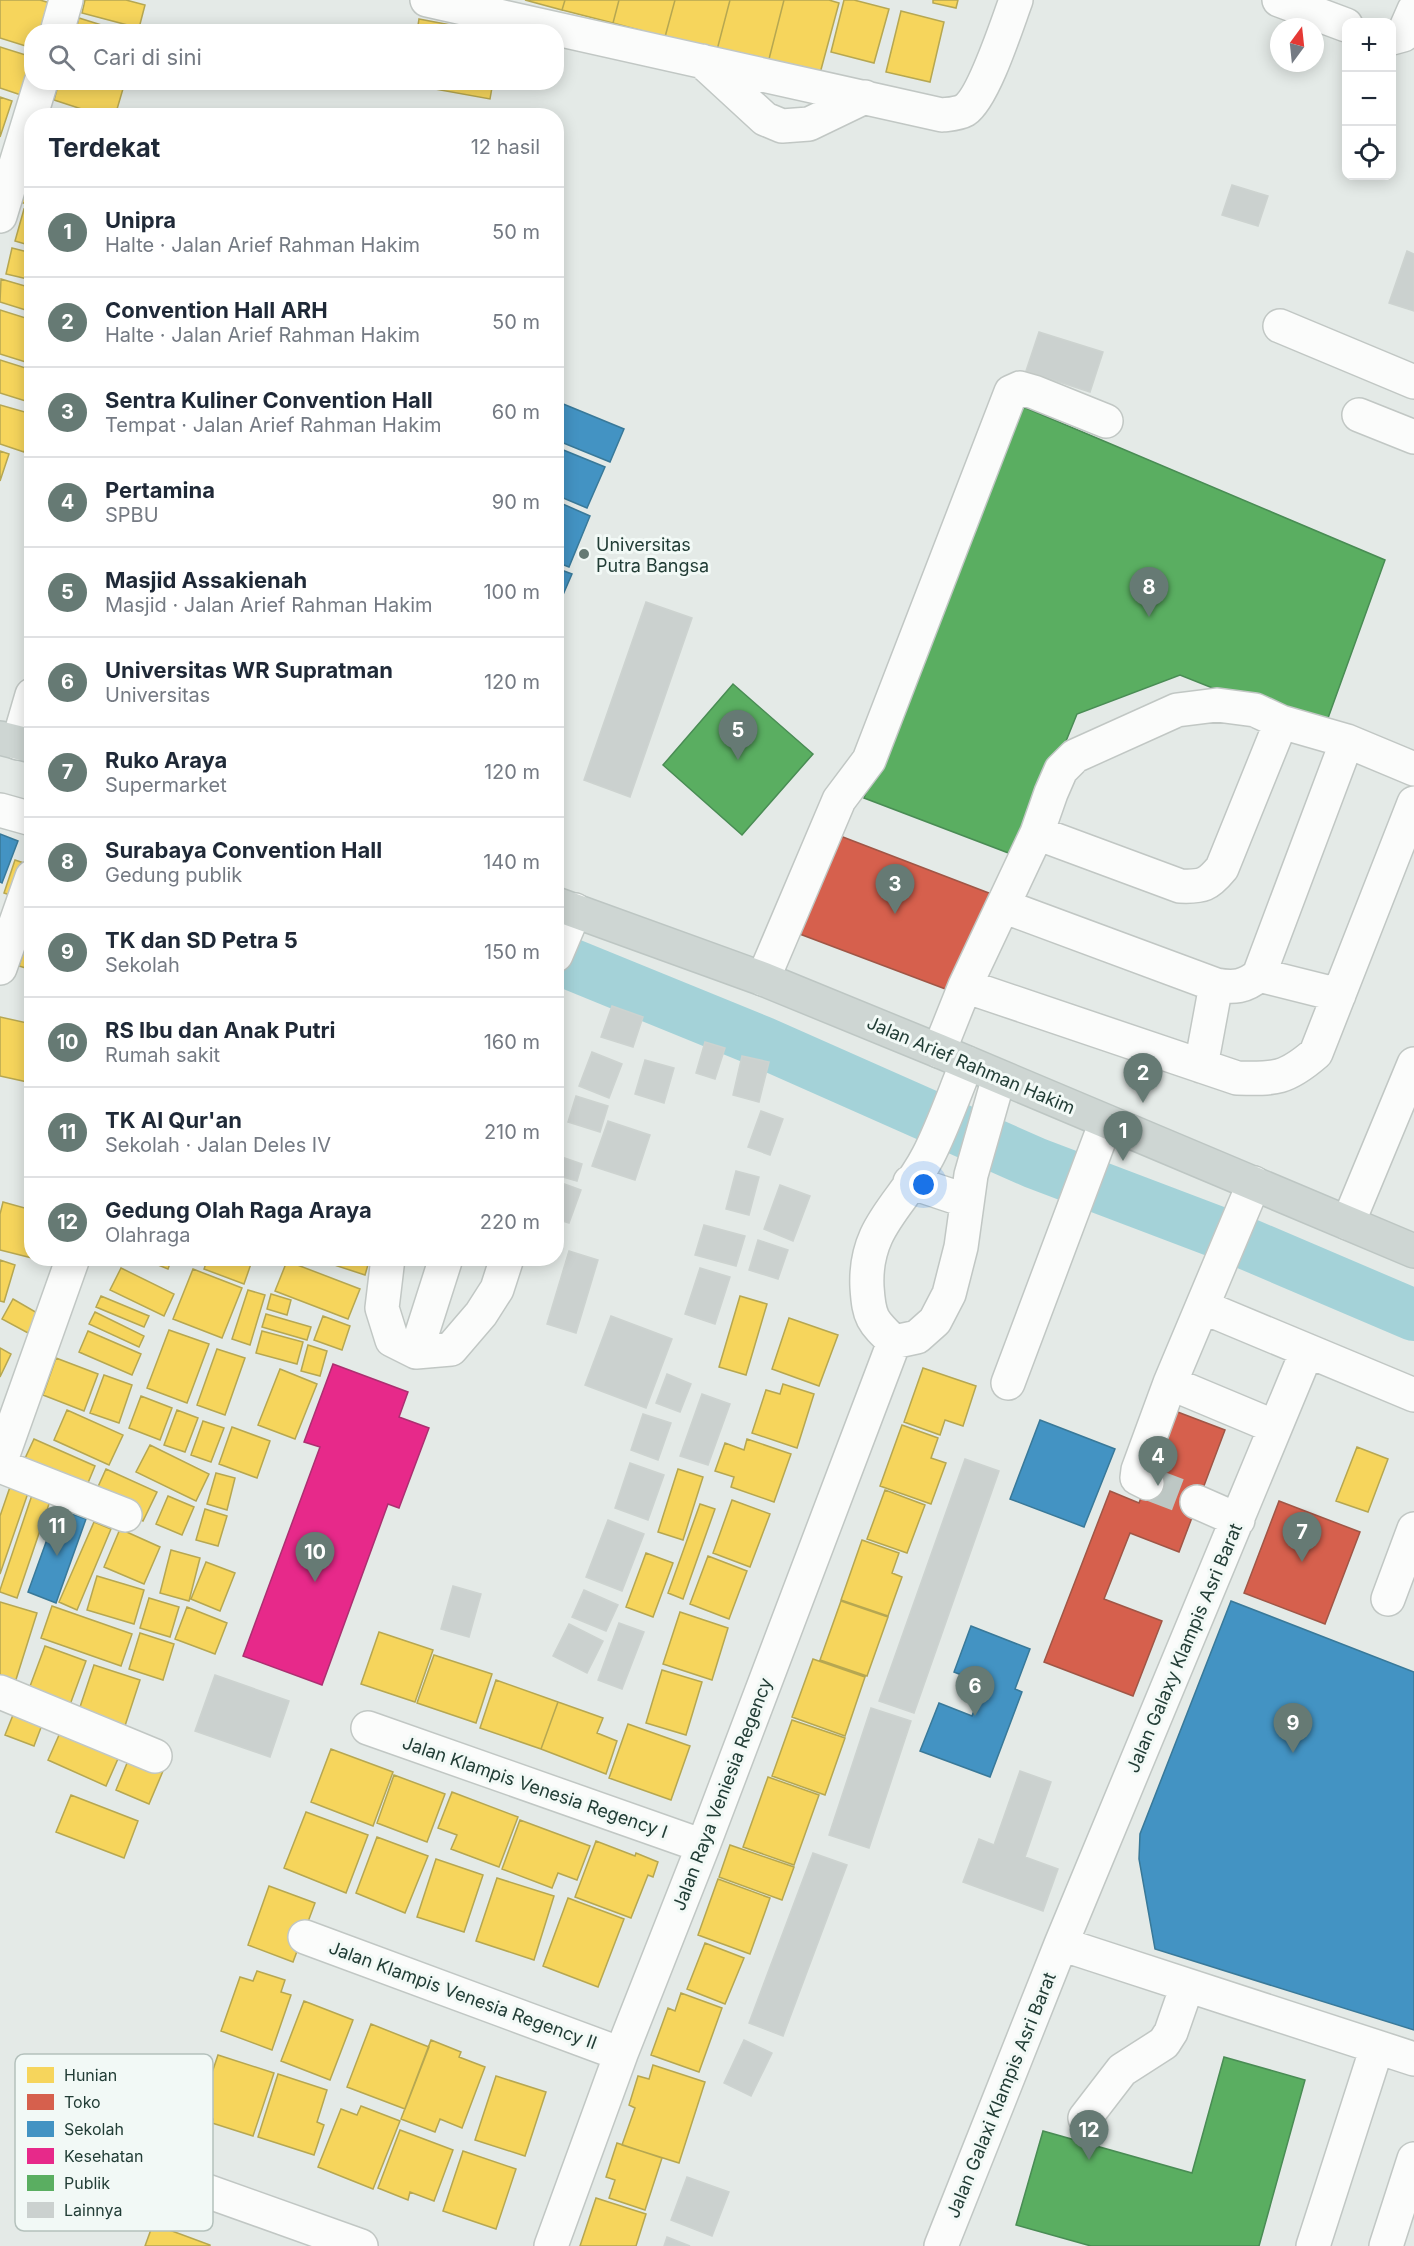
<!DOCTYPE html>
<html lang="id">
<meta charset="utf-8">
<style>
:root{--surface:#fff;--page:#f2f2f3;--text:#1f2937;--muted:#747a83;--line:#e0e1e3;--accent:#667a74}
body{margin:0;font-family:Inter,sans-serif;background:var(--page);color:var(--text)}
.controls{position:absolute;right:18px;top:18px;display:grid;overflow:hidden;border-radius:12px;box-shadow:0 3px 15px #0003}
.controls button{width:54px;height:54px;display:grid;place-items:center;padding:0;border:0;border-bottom:2px solid var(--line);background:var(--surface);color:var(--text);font:30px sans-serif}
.compass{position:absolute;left:1270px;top:18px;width:54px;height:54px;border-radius:50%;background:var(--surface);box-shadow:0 3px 15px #0003;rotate:15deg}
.you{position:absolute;left:924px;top:1185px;width:21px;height:21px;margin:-15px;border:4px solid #fff;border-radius:50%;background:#1a73e8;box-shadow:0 0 0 9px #1a73e833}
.badge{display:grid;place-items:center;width:39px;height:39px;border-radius:50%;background:var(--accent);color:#fff;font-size:20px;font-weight:700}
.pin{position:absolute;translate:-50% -50px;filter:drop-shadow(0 2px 3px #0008)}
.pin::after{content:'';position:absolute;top:32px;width:21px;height:18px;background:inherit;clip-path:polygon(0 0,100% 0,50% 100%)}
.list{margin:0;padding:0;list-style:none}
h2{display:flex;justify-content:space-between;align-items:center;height:78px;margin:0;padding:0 24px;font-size:26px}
h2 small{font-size:20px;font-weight:400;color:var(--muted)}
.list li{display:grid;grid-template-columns:39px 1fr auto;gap:18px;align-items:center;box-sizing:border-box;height:90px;padding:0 24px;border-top:2px solid var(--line)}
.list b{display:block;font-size:22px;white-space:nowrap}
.list p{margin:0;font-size:20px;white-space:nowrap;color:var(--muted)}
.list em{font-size:20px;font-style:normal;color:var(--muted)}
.icon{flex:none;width:33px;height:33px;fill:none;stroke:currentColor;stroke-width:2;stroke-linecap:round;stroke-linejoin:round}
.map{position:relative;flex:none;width:1414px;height:2246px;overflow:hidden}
.search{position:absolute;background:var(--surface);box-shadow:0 3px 15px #0003;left:24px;top:24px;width:540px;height:66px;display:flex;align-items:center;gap:15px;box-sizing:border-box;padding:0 21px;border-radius:24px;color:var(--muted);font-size:22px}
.panel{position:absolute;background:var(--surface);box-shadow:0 3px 15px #0003;left:24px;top:108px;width:540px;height:1158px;border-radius:24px}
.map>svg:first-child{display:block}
.homes{fill:#f6d55c;stroke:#b6a751;stroke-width:1.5}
.shops{fill:#d6604d;stroke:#a05646;stroke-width:1.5}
.schools{fill:#4393c3;stroke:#397999;stroke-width:1.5}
.health{fill:#e7298a;stroke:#ac2f71;stroke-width:1.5}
.public{fill:#5aae61;stroke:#498c54;stroke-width:1.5}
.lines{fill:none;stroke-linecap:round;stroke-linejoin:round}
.river{stroke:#a4d2d8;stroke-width:52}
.building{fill:#cbd1cf;stroke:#cdd3d0;stroke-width:1.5}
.minor-tunnel{stroke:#bdc7c4;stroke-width:33;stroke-dasharray:33 16;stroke-linecap:butt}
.minor-casing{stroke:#c1c7c4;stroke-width:36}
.major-casing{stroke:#bdc6c3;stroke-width:36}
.minor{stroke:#fbfcfb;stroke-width:33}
.major{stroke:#ced6d3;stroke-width:33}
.poi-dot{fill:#667a74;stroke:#f2f9f6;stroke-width:2}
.labels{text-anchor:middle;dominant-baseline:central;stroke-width:6;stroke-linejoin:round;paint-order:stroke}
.poi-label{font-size:18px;fill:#223d36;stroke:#f2f9f6;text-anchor:start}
.street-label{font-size:18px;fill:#223d36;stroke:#f2f9f6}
.key{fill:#f2f9f6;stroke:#b4c1bc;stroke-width:1.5}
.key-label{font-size:16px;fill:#223d36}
</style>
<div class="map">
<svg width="1414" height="2246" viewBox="0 0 1414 2246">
<rect width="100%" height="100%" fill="#e4eae7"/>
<!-- homes -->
<path class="homes" d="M0 0H40L50 3 41 32H32V48L0 38Z
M85 0H126L145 5 139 28 82 13Z
M525 0H565L562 10Z
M565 0H619L613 23 562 10Z
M619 0H675L665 37 613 23Z
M675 0H730L717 50 665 37Z
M730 0H784L768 63 717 50Z
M784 0H829L839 3 819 77 768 63Z
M844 0H854L889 9 874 63 831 52Z
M933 0H958L956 8 933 3Z
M901 11 944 22 930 82 886 72Z
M79 18 124 32H75Z
M419 19 488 32H417Z
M0 47 32 57 21 95 0 88Z
M59 82H125L115 116H103L54 100Z
M408 82H493L490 99 407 84Z
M0 97 12 101 0 137Z
M32 163V205L19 202Z
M24 209 32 212V246L15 241Z
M12 248 32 253V280L6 274Z
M1 279 32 288V312L0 302Z
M0 310 32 320V364L0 354Z
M0 360 32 370V403L0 393Z
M0 405 32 414V429L24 452 0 444Z
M0 451 9 454 0 481Z
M15 860 30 865 19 898 4 893Z
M31 926H32V970L19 966Z
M0 1017 32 1024V1083L0 1076Z
M3 1202 32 1210V1258L0 1250V1214Z
M141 1258H172L168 1269Z
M208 1258H253L244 1284 204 1269Z
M313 1258H370L365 1275Z
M0 1260 15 1265 4 1302 0 1301Z
M287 1261 360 1289 348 1319 275 1291Z
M121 1268 174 1294 164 1316 110 1290Z
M193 1269 242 1288 222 1338 173 1319Z
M248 1290 265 1295 250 1345 232 1339Z
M271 1294 291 1300 287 1315 267 1309Z
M101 1296 149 1316 144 1327 96 1307Z
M740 1296 767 1304 746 1375 719 1367Z
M13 1299 39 1314 28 1333 2 1319Z
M95 1312 144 1336 139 1347 89 1324Z
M266 1314 311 1327 307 1340 262 1327Z
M323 1316 350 1326 342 1350 314 1340Z
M789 1318 838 1335 819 1386 772 1369Z
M169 1330 209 1344 187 1403 147 1388Z
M88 1331 141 1354 132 1375 79 1352Z
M262 1331 303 1342 297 1364 256 1353Z
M308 1345 327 1351 320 1376 301 1371Z
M0 1348 11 1354 0 1377Z
M217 1349 245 1358 225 1415 197 1405Z
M56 1358 98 1374 84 1411 43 1395Z
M923 1368 976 1386 963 1426 945 1420 940 1435 904 1422Z
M280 1369 317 1384 295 1439 258 1425Z
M104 1375 132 1385 119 1423 90 1413Z
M783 1384 814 1394 797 1448 752 1433 766 1390 780 1394Z
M141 1396 172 1408 160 1440 129 1428Z
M67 1410 123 1435 109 1465 54 1440Z
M177 1410 198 1418 185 1452 164 1445Z
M203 1421 224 1428 211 1462 191 1455Z
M902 1425 938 1438 931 1458 946 1463 931 1504 880 1486Z
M232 1427 270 1441 257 1478 219 1464Z
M34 1439 95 1466 83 1495 21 1467Z
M747 1439 791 1454 774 1502 731 1487 734 1477 715 1471 725 1443 744 1450Z
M150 1445 209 1474 196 1501 136 1472Z
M1357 1447 1388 1459 1368 1512 1336 1501Z
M106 1469 157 1492 143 1521 93 1498Z
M678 1469 703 1477 683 1540 658 1532Z
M216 1473 235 1478 227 1510 207 1504Z
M10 1487 28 1493 0 1574V1516Z
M885 1490 925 1505 907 1553 867 1539Z
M32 1495 50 1501 17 1598 0 1592V1590Z
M168 1496 194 1507 182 1535 156 1524Z
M732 1500 770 1514 750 1567 713 1553Z
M700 1504 715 1509 683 1599 668 1593Z
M205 1509 227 1516 218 1546 196 1540Z
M94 1522 111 1529 77 1610 59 1602Z
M120 1529 160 1547 144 1584 104 1567Z
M862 1540 899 1553 892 1573 902 1577 888 1616 841 1600Z
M171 1550 200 1558 189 1601 160 1593Z
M646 1553 673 1563 653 1617 626 1607Z
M708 1556 747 1571 729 1619 690 1604Z
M206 1562 235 1573 220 1611 191 1599Z
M97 1576 144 1590 134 1624 87 1610Z
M149 1598 179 1607 170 1637 140 1628Z
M841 1601 888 1617 867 1676 820 1660Z
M0 1602 37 1613 13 1689 0 1685Z
M52 1606 132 1634 121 1666 41 1638Z
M187 1607 227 1623 215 1654 175 1639Z
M680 1612 728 1628 712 1680 663 1664Z
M379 1632 433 1650 415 1702 361 1684Z
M140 1633 174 1644 163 1680 129 1669Z
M45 1646 86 1661 67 1713 26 1697Z
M434 1655 492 1674 476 1723 417 1703Z
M813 1659 865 1677 845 1736 792 1717Z
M94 1665 140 1680 121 1738 75 1722Z
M662 1670 702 1682 686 1735 646 1723Z
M496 1680 558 1702 541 1749 480 1728Z
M558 1702 603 1718 597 1733 617 1741 606 1774 541 1749Z
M17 1705 45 1717 34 1746 5 1735Z
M792 1720 845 1738 825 1795 772 1776Z
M628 1724 690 1746 671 1800 609 1778Z
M63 1726 121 1752 106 1786 48 1760Z
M331 1749 393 1772 373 1826 311 1802Z
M132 1751 166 1764 149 1804 116 1790Z
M394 1775 445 1794 427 1842 377 1823Z
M768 1777 819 1795 794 1865 743 1847Z
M452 1792 518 1817 499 1867 451 1849 457 1835 438 1828Z
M71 1795 138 1821 124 1858 56 1832Z
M306 1812 368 1835 346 1893 284 1868Z
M520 1820 590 1846 577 1880 558 1873 552 1888 502 1869Z
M377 1837 428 1856 405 1913 356 1893Z
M596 1841 635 1856 636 1853 658 1862 653 1877 648 1875 631 1918 575 1897Z
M730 1845 794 1867 782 1900 719 1877Z
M436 1859 483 1875 464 1932 417 1917Z
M497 1878 554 1896 534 1960 476 1941Z
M718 1879 770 1898 750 1954 698 1935Z
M269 1886 315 1903 293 1962 248 1945Z
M568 1898 624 1919 598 1987 543 1966Z
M705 1943 744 1958 725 2004 687 1989Z
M257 1971 285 1980 281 1992 291 1995 272 2050 221 2031 240 1977 253 1981Z
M681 1993 722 2008 699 2072 651 2055 668 2008 675 2011Z
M304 2001 353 2020 330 2080 281 2061Z
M371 2024 429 2047 405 2109 347 2087Z
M431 2040 461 2052 459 2057 485 2067 462 2128 440 2119 435 2132 401 2119Z
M218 2055 274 2073 253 2136 212 2123 213 2119 198 2114Z
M653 2065 705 2082 679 2163 622 2145 635 2108 629 2105 638 2076 649 2079Z
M278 2074 327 2090 317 2122 324 2125 314 2155 258 2137Z
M496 2076 546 2092 525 2156 475 2140Z
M361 2106 400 2121 373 2189 318 2167 341 2109 357 2115Z
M400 2130 453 2150 434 2201 410 2192 408 2200 378 2188Z
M617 2143 662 2158 645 2210 609 2198 615 2180 606 2177Z
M463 2151 516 2169 496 2229 443 2211Z
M596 2198 646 2214 636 2246H580Z
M153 2224 210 2245V2246H145Z"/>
<!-- shops -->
<path class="shops" d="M835 834 994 895 956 993 797 933Z
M1175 1411 1225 1430 1179 1552 1130 1533 1104 1599 1162 1621 1133 1696 1044 1662 1110 1491 1139 1503Z
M1279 1501 1360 1532 1325 1624 1244 1593Z"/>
<!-- schools -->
<path class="schools" d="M556 401 624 429 610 462 556 440Z
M556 447 605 467 587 508 556 495Z
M556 501 590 516 569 567 556 562Z
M556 568 572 574 556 611Z
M0 834 18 841 2 883 0 882Z
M1040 1420 1115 1449 1084 1527 1010 1499Z
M58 1509 86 1519 56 1603 28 1592Z
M1231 1601 1414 1672V2030L1155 1949 1139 1859 1140 1834Z
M971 1626 1030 1649 1015 1689 1022 1692 990 1777 920 1751 939 1703 972 1716 984 1684 954 1672Z"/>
<!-- health -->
<path class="health" d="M333 1364 408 1392 399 1417 429 1428 399 1508 388 1504 322 1685 243 1656 320 1447 304 1442Z"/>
<!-- public -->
<path class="public" d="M1014 403 1385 560 1323 732 1180 675 1077 714 1019 857 864 798Z
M733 684 813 754 742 835 663 765Z
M733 684 813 754 742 835 663 765Z
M1224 2057 1305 2080 1259 2246H1091L1016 2225 1043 2131 1192 2173Z"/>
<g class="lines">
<!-- river -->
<path class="river" d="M556 958 762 1042 1035 1163 1238 1240 1414 1315"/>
</g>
<!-- building -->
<path class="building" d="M1232 185 1268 196 1258 226 1222 215Z
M1407 251 1414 254V311L1389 303Z
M1039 332 1103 352 1090 392 1026 371Z
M646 602 692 618 630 797 584 780Z
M612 1006 643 1017 633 1047 601 1037Z
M705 1042 725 1048 715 1079 696 1073Z
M592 1052 622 1064 609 1098 579 1086Z
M742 1056 769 1062 759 1102 733 1095Z
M645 1060 674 1068 664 1103 635 1094Z
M576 1096 608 1106 600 1132 568 1122Z
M761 1111 783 1119 770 1155 748 1147Z
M608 1121 650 1135 635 1180 592 1166Z
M556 1155 582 1164 577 1181 556 1175Z
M736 1171 759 1177 749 1215 726 1209Z
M556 1181 581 1190 569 1223 556 1219Z
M780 1185 810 1196 793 1241 764 1229Z
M704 1225 745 1236 736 1266 695 1255Z
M758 1240 788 1250 778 1279 749 1270Z
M569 1251 598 1260 576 1333 547 1324Z
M700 1268 730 1277 715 1324 685 1314Z
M611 1316 672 1339 646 1408 585 1385Z
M667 1374 691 1384 680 1412 656 1403Z
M702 1394 730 1404 708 1465 680 1456Z
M643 1414 671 1423 658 1460 631 1450Z
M965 1459 999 1471 914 1713 879 1701Z
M630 1463 664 1475 648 1520 615 1508Z
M608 1520 644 1534 622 1591 586 1577Z
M453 1586 481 1594 469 1637 441 1629Z
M584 1590 618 1605 606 1631 572 1617Z
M619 1623 644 1632 622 1689 598 1680Z
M569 1624 603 1641 587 1673 553 1656Z
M215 1675 289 1701 270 1757 195 1731Z
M871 1708 911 1721 869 1848 829 1835Z
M1020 1771 1051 1782 1025 1857 1058 1869 1043 1911 963 1882 979 1839 994 1845Z
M813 1853 847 1865 783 2036 749 2023Z
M744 2040 772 2053 751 2096 724 2083Z
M687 2177 729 2192 712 2236 671 2220Z
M667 2237 690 2246H664Z"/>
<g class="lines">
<!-- minor-tunnel -->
<path class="minor-tunnel" d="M1147 1483 1197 1502"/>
<defs>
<path id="minor" d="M427 0 942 115C950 114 958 114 965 110 984 97 1007 24 1016 0
M1279 0 1346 25
M57 32 66 0
M1392 38 1403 35 1414 10
M702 61 765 119 782 126 809 124 865 97
M0 216 41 82
M1280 326 1414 382
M1359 415 1414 437
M18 743 32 695
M0 810 32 819
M1037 833 1051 793 1061 770 1075 756 1177 710 1217 705 1255 710 1281 722 1347 741 1414 769
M1003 906 1216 985C1234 988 1245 987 1259 975L1347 741
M556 955 575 910
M0 968 32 877
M1259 975 1339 995
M763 979 839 800 869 760 1011 392 1020 388 1034 392 1106 421
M965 986 1237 1078C1276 1079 1286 1079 1316 1053L1414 803
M939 1051 965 986 1037 833 1180 886C1203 887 1208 885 1222 868L1281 722
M1201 1066 1216 985
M910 1182 967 1201
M1348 1223 1414 1064
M388 1258 382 1308 392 1340 416 1352 451 1349 481 1314 497 1289 507 1258
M1203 1307 1414 1395
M894 1342C872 1321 869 1318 867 1287 864 1226 903 1205 928 1156 943 1127 954 1094 967 1063
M894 1342 917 1337 935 1321 949 1294 961 1247 971 1175 999 1077
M416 1352 446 1258
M1008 1383 1106 1122
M1170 1383 1275 1427
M0 1463 73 1258
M0 1466 125 1515
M1147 1483 1137 1478 1138 1470 1170 1383 1254 1183
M1197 1502 1238 1520
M1388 1599 1414 1529
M0 1692 155 1756
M368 1728 703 1846
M305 1937 621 2054
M1061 1944 1414 2059
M1085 2118 1122 2070 1164 2043 1171 2032 1187 1986
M204 2190 361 2246
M551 2246 621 2054 703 1846 894 1342
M941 2246 1061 1944 1307 1351
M1313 2246 1377 2047
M1386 2246 1414 2159"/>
<path id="major" d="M0 738 32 746
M556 904 763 979 939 1051 1414 1251"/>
</defs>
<!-- minor casing -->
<use href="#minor" class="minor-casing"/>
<!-- major casing -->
<use href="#major" class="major-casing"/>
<!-- minor -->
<use href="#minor" class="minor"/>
<!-- major -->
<use href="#major" class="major"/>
</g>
<!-- markers -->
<circle class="poi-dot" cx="584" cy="554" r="6"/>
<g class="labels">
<!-- poi labels -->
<g class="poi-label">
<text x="596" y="544">Universitas<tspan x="596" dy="21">Putra Bangsa</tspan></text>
</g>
<!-- street labels -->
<g class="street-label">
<text transform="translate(971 1065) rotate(23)">Jalan Arief Rahman Hakim</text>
<text transform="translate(1184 1648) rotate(-67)">Jalan Galaxy Klampis Asri Barat</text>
<text transform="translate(535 1787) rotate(19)">Jalan Klampis Venesia Regency I</text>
<text transform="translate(722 1794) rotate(-69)">Jalan Raya Veniesia Regency</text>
<text transform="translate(463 1995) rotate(20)">Jalan Klampis Venesia Regency II</text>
<text transform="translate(1001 2095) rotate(-68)">Jalan Galaxi Klampis Asri Barat</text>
</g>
</g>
<!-- legend -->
<rect x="15" y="2054" width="198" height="177" rx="9" class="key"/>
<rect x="27" y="2067" width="27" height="16" fill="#f6d55c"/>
<rect x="27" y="2094" width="27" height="16" fill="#d6604d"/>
<rect x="27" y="2121" width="27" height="16" fill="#4393c3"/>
<rect x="27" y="2148" width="27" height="16" fill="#e7298a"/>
<rect x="27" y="2175" width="27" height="16" fill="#5aae61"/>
<rect x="27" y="2202" width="27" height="16" fill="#cbd1cf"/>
<g class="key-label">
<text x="64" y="2081">Hunian</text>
<text x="64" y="2108">Toko</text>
<text x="64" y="2135">Sekolah</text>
<text x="64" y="2162">Kesehatan</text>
<text x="64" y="2189">Publik</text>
<text x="64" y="2216">Lainnya</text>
</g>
</svg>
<div class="controls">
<button>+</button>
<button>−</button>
<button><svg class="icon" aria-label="locate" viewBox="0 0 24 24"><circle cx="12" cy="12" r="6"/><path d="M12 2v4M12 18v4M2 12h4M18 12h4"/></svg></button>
</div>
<svg class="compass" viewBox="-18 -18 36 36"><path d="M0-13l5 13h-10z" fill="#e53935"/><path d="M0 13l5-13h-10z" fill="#747a83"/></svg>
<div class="you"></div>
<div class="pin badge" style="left:1123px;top:1161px">1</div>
<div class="pin badge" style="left:1143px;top:1103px">2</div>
<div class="pin badge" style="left:895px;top:914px">3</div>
<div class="pin badge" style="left:1158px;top:1486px">4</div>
<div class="pin badge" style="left:738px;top:760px">5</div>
<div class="pin badge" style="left:975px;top:1716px">6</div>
<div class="pin badge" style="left:1302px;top:1562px">7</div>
<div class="pin badge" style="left:1149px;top:617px">8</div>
<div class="pin badge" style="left:1293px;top:1753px">9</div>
<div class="pin badge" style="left:315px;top:1582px">10</div>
<div class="pin badge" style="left:57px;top:1556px">11</div>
<div class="pin badge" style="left:1089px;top:2160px">12</div>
<div class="search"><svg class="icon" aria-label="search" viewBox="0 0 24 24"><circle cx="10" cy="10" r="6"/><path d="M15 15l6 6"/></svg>Cari di sini</div>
<section class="panel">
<h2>Terdekat<small>12 hasil</small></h2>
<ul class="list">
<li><span class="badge">1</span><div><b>Unipra</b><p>Halte · Jalan Arief Rahman Hakim</p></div><em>50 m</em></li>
<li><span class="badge">2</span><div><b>Convention Hall ARH</b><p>Halte · Jalan Arief Rahman Hakim</p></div><em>50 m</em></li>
<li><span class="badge">3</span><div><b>Sentra Kuliner Convention Hall</b><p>Tempat · Jalan Arief Rahman Hakim</p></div><em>60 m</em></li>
<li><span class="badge">4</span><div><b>Pertamina</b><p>SPBU</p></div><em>90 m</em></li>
<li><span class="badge">5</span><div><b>Masjid Assakienah</b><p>Masjid · Jalan Arief Rahman Hakim</p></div><em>100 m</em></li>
<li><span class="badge">6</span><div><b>Universitas WR Supratman</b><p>Universitas</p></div><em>120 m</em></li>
<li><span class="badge">7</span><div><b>Ruko Araya</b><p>Supermarket</p></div><em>120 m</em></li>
<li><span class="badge">8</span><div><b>Surabaya Convention Hall</b><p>Gedung publik</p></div><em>140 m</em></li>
<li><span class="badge">9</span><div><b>TK dan SD Petra 5</b><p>Sekolah</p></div><em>150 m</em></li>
<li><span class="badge">10</span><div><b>RS Ibu dan Anak Putri</b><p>Rumah sakit</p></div><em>160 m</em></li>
<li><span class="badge">11</span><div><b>TK Al Qur'an</b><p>Sekolah · Jalan Deles IV</p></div><em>210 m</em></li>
<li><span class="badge">12</span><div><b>Gedung Olah Raga Araya</b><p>Olahraga</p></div><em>220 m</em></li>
</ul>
</section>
</div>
